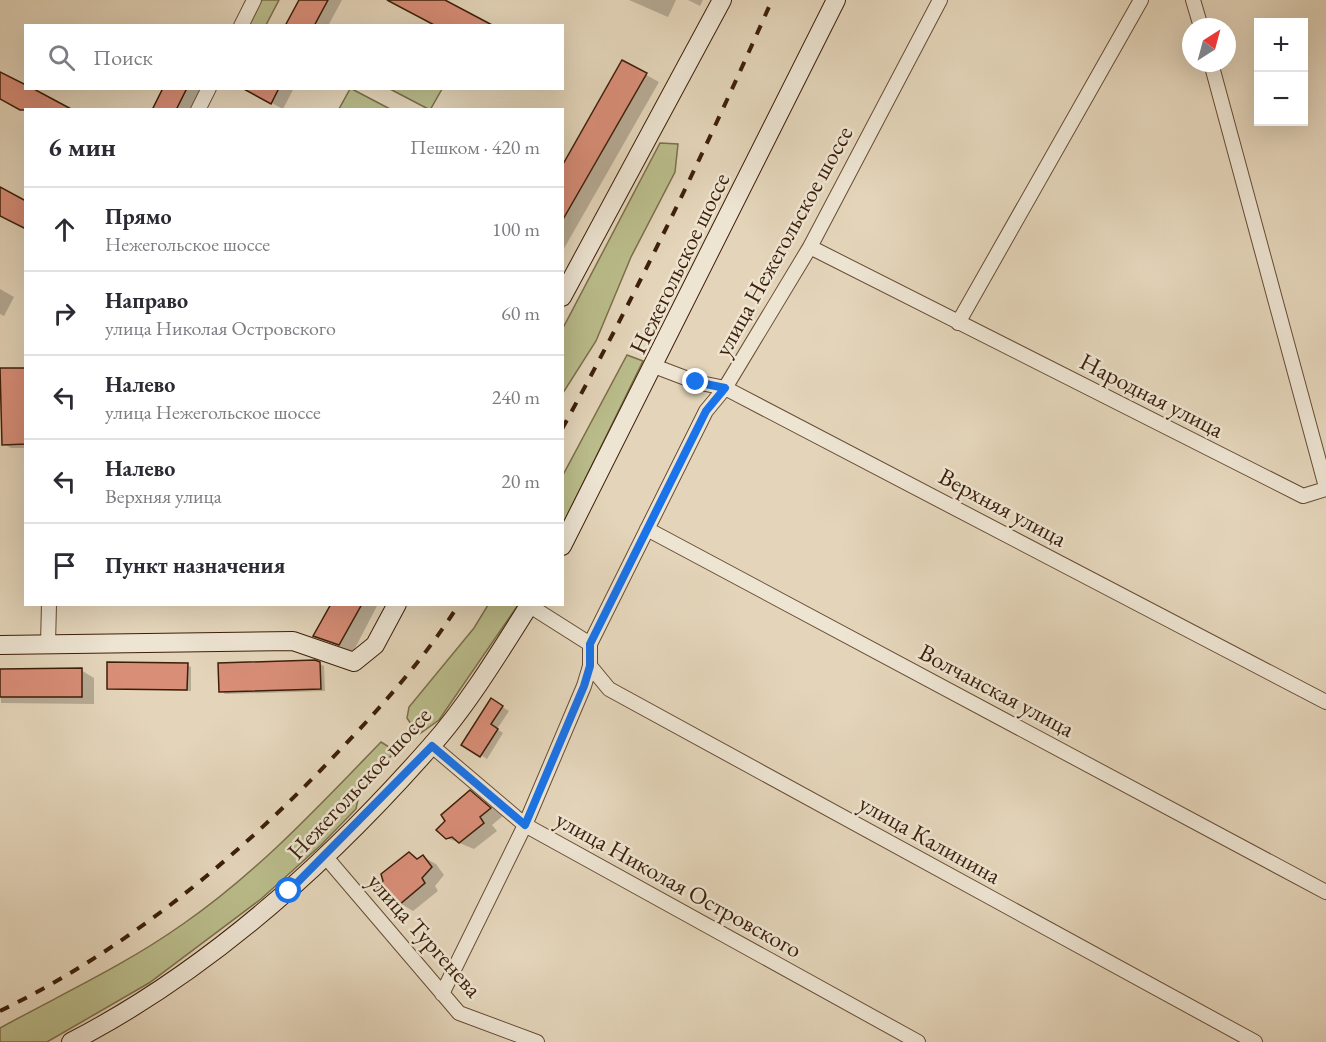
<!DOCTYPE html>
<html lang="ru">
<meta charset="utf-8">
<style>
:root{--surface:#fff;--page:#f2f2f3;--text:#2b2b33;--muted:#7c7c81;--line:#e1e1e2}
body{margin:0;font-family:"EB Garamond",serif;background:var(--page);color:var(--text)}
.controls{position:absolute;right:18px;top:18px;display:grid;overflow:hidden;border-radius:0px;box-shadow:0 6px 24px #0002}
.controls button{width:54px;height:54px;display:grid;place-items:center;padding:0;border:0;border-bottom:2px solid var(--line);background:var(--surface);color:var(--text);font:30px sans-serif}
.compass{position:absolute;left:1182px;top:18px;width:54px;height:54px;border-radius:50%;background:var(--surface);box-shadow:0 6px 24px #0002;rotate:36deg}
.stop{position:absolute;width:18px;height:18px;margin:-14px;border:4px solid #1a73e8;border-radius:50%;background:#fff}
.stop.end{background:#1a73e8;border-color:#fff;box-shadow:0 2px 6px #0008}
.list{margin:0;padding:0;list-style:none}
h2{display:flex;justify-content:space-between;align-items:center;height:78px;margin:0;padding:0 24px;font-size:26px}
h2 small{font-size:20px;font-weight:400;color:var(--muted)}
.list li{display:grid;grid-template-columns:39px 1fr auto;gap:18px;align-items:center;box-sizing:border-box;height:84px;padding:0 24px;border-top:2px solid var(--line)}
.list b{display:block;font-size:22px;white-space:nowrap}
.list p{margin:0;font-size:20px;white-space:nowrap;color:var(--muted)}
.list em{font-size:20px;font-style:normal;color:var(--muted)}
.icon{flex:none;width:33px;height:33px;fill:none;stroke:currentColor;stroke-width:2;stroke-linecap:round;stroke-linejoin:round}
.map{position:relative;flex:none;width:1326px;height:1042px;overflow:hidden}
.search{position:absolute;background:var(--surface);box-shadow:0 6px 24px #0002;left:24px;top:24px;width:540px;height:66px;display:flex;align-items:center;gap:15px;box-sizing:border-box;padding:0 21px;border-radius:0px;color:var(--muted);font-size:22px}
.panel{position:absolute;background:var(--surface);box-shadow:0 6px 24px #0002;left:24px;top:108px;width:540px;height:498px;border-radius:0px}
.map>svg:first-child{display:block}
.green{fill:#babc8b;stroke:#7c6e4a;stroke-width:1.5}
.shadow{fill:#0003}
.building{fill:#d98e78;stroke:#3d1f09;stroke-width:1.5}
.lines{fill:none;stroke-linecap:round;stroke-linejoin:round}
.street-casing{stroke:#674c35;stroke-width:16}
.secondary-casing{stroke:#3d1f09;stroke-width:20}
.street{stroke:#ede4d2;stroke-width:14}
.secondary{stroke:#ede4d2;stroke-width:18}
.rail{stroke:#3d1f09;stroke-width:4;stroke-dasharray:10 10;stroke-linecap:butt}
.route{stroke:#1a73e8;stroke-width:8}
.labels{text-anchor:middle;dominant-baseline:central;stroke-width:5;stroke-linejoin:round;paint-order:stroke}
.street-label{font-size:24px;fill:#3d1f09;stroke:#ede4d2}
</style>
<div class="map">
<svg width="1326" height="1042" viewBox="0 0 1326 1042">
<rect width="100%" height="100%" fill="#e4d5ba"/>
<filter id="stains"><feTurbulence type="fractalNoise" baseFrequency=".00333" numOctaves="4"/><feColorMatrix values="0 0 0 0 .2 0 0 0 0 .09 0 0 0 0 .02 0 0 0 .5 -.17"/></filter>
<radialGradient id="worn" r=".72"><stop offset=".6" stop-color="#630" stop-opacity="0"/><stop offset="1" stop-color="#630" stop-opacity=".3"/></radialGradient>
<!-- green -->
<path class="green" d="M260 0H279L266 25 247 26Z
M350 89H352L390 109H339Z
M390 89H442L430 110Z
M660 143 678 144 675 172 631 257 596 341 563 393V328Z
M627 355 643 361 563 524V475Z
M488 605H518L439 720 418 735 407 718 409 707 474 628Z
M381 742 389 747 391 756 360 790 356 809 321 845 261 899 149 983 47 1042H0V1028C62 994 125 965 183 924 257 873 319 806 381 742Z"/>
<!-- shadow -->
<path class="shadow" d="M301 0H342L328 26H287Z
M629 0H676L668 17Z
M688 0H703L700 6Z
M623 62 659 82 562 252V169Z
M165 88H204L193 110H154Z
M253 88H294L283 109 251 92Z
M0 289 14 297 4 316 0 314Z
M26 369V448H11L4 444 0 386Z
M333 604H378L353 652 315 636Z
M320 664 324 666 325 691 225 694 221 691Z
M187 665 191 667V691L108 688Z
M0 670H81L94 678V704L1 703Z
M491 700 509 711 497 729 503 733 487 759 463 744Z
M470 792 503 816 492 825 497 831 474 849 447 838Z
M409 854 419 860 423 857 436 864 444 875 435 886 438 891 413 911 403 905 400 908 386 900Z"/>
<!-- building -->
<path class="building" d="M299 0H328L314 26H285Z
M387 0H445L494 26H436Z
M622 60 647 73 562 221V166Z
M0 72 26 85V88H32L73 110H20L0 99Z
M163 88H187L176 110H152Z
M242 88H279L271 104Z
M0 187 26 201V229L0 216Z
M0 368H26V444L2 445Z
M331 604H362L339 645 313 636Z
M315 660 320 662 321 689 219 692 218 663Z
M107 662 188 663 187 690 107 689Z
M82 668V697H0V669Z
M491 698 503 706 491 724 498 729 480 757 461 745Z
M470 790 491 808 480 817 484 823 459 843 452 837 446 839 436 830 445 821 441 815Z
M409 852 417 859 423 855 432 867 422 878 425 883 399 905 390 898 385 902 375 889 383 881 381 874Z"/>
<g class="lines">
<defs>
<path id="street" d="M1193 0 1201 27
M241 26 254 0
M1211 63 1326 487
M198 110 209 88
M810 247 1303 496 1326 489
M958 323 1141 0
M654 366 696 382 725 388 1326 702
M647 529 1326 892
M530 606 590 644
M48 644 49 604
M590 666 609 689 1255 1042
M432 746 525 825 918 1042
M325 856 459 1013 537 1042
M442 994 525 825 584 686 590 666V644L706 411 725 388 810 247 940 0"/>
<path id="secondary" d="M562 297 722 0
M562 546 836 0
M0 645 293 641 354 662 375 645 397 604
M71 1042C209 971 329 862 431 746 467 706 501 650 530 604"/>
</defs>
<!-- street casing -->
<use href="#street" class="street-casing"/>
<!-- secondary casing -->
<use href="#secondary" class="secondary-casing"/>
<!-- street -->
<use href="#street" class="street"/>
<!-- secondary -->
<use href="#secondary" class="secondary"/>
<!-- rail -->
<path class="rail" d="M562 429C639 289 708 145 772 0
M0 1011C128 949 241 855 338 752 382 706 425 658 459 604"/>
</g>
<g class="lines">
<!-- route -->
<path class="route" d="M289 891 432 746 525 825 584 686 590 666V644L706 411 725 388 696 382"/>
</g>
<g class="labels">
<!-- street labels -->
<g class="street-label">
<text transform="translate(783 241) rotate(-61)">улица Нежегольское шоссе</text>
<text transform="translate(679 263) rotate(-64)">Нежегольское шоссе</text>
<text transform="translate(1152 395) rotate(27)">Народная улица</text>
<text transform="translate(1003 507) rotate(28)">Верхняя улица</text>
<text transform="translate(997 690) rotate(28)">Волчанская улица</text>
<text transform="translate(359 783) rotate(-47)">Нежегольское шоссе</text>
<text transform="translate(930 839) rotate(29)">улица Калинина</text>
<text transform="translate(679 884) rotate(29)">улица Николая Островского</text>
<text transform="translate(425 935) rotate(48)">улица Тургенева</text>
</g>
</g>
<rect width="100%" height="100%" filter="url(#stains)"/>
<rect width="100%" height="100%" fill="url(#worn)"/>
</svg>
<div class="controls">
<button>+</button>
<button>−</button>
</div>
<svg class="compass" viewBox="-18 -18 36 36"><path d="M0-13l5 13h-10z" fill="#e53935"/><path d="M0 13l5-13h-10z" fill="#7c7c81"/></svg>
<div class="stop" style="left:289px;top:891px"></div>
<div class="stop end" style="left:696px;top:382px"></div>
<div class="search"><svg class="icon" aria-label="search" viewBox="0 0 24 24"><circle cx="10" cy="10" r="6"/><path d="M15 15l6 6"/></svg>Поиск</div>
<section class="panel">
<h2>6 мин<small>Пешком · 420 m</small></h2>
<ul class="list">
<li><svg class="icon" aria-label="ahead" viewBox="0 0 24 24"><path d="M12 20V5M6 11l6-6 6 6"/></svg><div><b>Прямо</b><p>Нежегольское шоссе</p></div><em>100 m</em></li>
<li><svg class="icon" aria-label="right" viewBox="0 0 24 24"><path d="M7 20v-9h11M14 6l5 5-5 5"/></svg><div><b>Направо</b><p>улица Николая Островского</p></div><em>60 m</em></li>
<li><svg class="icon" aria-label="left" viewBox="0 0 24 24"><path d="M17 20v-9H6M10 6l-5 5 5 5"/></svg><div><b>Налево</b><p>улица Нежегольское шоссе</p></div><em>240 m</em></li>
<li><svg class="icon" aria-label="left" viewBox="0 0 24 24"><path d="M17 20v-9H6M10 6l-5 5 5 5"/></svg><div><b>Налево</b><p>Верхняя улица</p></div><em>20 m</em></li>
<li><svg class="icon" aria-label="arrive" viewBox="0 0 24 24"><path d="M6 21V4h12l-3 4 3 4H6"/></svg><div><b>Пункт назначения</b></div></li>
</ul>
</section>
</div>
